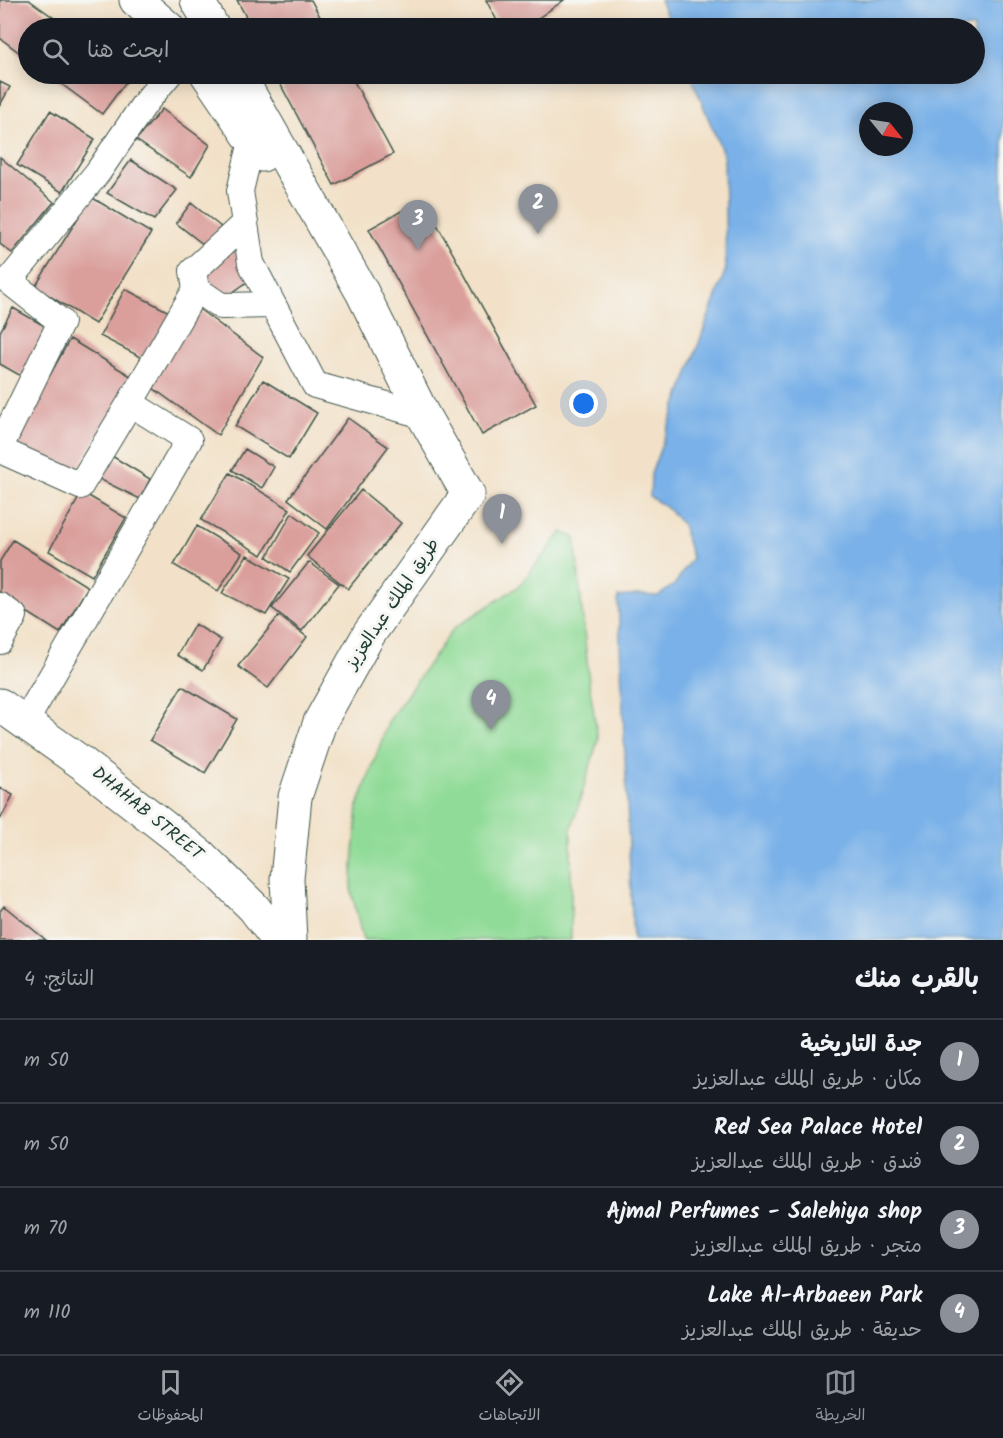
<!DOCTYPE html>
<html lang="ar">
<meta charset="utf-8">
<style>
:root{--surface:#171b24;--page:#242831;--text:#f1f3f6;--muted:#9ea1a6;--line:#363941;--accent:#8c9099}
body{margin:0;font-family:Kalam,"Playpen Sans Arabic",sans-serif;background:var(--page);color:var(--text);direction:rtl}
.compass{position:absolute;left:859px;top:102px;width:54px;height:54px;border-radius:50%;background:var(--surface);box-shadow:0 3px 15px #0003;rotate:120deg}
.you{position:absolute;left:584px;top:404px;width:21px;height:21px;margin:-15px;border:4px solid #fff;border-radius:50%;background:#1a73e8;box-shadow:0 0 0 9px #1a73e833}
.badge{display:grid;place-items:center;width:39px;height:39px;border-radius:50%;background:var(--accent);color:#fff;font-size:20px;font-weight:700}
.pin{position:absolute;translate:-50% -50px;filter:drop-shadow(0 2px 3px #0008)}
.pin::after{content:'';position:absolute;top:32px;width:21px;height:18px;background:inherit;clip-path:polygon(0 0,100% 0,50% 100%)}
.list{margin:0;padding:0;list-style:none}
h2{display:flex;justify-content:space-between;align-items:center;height:78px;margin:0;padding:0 24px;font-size:26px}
h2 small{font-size:20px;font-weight:400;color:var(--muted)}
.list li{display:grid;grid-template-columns:39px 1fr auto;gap:18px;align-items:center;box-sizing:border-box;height:84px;padding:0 24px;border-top:2px solid var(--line)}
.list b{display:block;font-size:22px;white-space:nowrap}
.list p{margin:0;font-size:20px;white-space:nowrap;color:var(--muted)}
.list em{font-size:20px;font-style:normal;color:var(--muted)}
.icon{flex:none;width:33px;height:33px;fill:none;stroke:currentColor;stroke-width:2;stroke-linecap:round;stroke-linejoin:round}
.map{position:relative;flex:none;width:1003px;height:940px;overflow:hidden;direction:ltr}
.search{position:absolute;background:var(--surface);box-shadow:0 3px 15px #0003;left:18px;right:18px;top:18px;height:66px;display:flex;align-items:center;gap:15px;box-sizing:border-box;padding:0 21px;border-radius:33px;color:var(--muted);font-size:22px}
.sheet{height:414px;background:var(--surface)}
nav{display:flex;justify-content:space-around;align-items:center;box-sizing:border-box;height:84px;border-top:2px solid var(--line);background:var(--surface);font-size:16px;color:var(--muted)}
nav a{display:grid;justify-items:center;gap:3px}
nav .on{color:var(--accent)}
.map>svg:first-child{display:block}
.green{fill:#90db97;stroke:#588c66;stroke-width:1.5}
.water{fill:#79b1e8;stroke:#4c778e;stroke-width:1.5;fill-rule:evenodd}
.building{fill:#da9f9b}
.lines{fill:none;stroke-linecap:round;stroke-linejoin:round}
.street-casing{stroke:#3f564a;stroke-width:28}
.primary-casing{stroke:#3f564a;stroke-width:35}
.street{stroke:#fff;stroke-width:26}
.primary{stroke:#fff;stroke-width:33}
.labels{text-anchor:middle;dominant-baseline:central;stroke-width:6;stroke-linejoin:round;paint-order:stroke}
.street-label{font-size:18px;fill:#1f3d34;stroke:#f6f6f2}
</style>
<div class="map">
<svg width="1003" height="940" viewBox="0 0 1003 940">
<rect width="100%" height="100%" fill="#f6f6f2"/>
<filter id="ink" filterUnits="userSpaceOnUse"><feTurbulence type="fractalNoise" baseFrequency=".0167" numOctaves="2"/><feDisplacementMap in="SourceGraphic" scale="12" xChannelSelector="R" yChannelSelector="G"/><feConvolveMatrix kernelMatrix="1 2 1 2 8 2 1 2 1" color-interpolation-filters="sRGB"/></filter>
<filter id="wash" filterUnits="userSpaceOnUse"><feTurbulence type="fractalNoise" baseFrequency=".008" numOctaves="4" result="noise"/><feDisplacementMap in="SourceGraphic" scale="24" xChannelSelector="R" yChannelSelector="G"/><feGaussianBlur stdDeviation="1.35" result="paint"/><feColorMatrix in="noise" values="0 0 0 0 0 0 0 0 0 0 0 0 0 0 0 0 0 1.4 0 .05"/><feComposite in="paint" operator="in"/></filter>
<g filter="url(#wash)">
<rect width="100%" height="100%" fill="#f2e1c8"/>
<!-- green -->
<path class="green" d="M562 532 575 538 589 682 598 740 571 830V940H363L351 889 358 806 389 720 454 628 518 587Z"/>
<!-- water -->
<path class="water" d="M660 0H1003V940H633L618 597 637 595 658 596 675 584 692 558 682 524 665 506 650 497 651 474 726 269 724 156 690 74H974V28H672ZM868 111H904V147H868Z"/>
<g id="blocks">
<!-- building -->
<path class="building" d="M0 0H29L68 28H28V59L0 38Z
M237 0H311L326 28H252Z
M486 0H564L524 28H501Z
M48 74H129L131 75 102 114Z
M275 74H350L393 154 334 185Z
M0 82 10 87 0 105Z
M162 109 210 145 191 177 136 140Z
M50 111 95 139 62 192 17 165Z
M0 157 54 202 12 253 0 244Z
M131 160 177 190 154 220 107 193Z
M91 197 151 233 95 324 35 287Z
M423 199 536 405 482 435 369 229Z
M191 203 221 227 204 245 176 223Z
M235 251 253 278 223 299 202 273Z
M125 289 177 316 152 363 100 336Z
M195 306 263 357 218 435 150 386Z
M13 308 48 328 21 376 0 364V332Z
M70 339 134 378 71 480 10 447Z
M263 380 317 413 289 459 235 426Z
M348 418 388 447 327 529 288 499Z
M245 449 274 467 262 488 232 470Z
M107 453 150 479 140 499 93 476Z
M230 473 290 509 262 555 201 520Z
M361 490 401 523 348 589 307 556Z
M82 492 126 518 92 576 49 551Z
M292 513 319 533 290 572 267 557Z
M197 526 242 553 218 591 174 565Z
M13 540 88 587 60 633 0 595V561Z
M247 555 289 579 266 615 222 593Z
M309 562 339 584 302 631 272 608Z
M279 616 307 637 268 688 238 666Z
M195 624 221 640 203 670 177 655Z
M182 686 237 719 205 773 150 740Z
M0 788 13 795 0 820Z
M4 906 46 940H0V911Z"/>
</g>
</g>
<g filter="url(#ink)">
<use href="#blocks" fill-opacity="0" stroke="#3f564a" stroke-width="1.5"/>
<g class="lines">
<defs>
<path id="street" d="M252 141 240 191 251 263 315 385 423 415
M196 289 193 271 245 223
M130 403 196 289 221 306 273 305
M0 447 61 322 9 281 98 172 145 103 169 74
M0 450 80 486 130 403 189 440 25 722
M0 606 14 616 0 641"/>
<path id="primary" d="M136 0 168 28
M197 0 213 28
M207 74 262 155
M238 74 362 292 423 415 468 494 369 634 320 722 295 797 287 879 290 940
M0 705 82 763 200 855 254 908 278 940"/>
</defs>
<!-- street casing -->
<use href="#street" class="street-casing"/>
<!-- primary casing -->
<use href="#primary" class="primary-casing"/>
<!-- street -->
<use href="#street" class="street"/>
<!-- primary -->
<use href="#primary" class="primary"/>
</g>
</g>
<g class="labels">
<!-- street labels -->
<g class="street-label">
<text transform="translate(393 604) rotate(-56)">طريق الملك عبدالعزيز</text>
<text transform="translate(147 814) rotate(39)">DHAHAB STREET</text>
</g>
</g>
</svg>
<svg class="compass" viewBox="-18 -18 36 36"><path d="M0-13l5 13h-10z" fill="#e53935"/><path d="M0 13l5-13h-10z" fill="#9ea1a6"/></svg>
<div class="you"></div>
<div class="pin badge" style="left:502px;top:544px">1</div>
<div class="pin badge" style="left:538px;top:234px">2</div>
<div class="pin badge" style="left:418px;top:250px">3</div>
<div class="pin badge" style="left:491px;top:730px">4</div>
<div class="search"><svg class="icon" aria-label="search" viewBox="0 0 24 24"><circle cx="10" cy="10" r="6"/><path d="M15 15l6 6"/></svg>ابحث هنا</div>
</div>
<section class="sheet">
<h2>بالقرب منك<small>النتائج: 4</small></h2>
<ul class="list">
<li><span class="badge">1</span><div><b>جدة التاريخية</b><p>مكان · طريق الملك عبدالعزيز</p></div><em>50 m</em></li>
<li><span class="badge">2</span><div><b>Red Sea Palace Hotel</b><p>فندق · طريق الملك عبدالعزيز</p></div><em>50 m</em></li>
<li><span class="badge">3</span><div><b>Ajmal Perfumes - Salehiya shop</b><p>متجر · طريق الملك عبدالعزيز</p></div><em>70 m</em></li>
<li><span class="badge">4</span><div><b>Lake Al-Arbaeen Park</b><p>حديقة · طريق الملك عبدالعزيز</p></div><em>110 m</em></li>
</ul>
</section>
<nav>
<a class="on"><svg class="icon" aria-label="map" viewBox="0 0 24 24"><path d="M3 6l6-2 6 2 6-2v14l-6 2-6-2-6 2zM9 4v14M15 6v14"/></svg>الخريطة</a>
<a><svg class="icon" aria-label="directions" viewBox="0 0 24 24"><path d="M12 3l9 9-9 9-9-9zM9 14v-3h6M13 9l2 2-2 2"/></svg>الاتجاهات</a>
<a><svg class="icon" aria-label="saved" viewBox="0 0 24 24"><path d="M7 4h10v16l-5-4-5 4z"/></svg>المحفوظات</a>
</nav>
